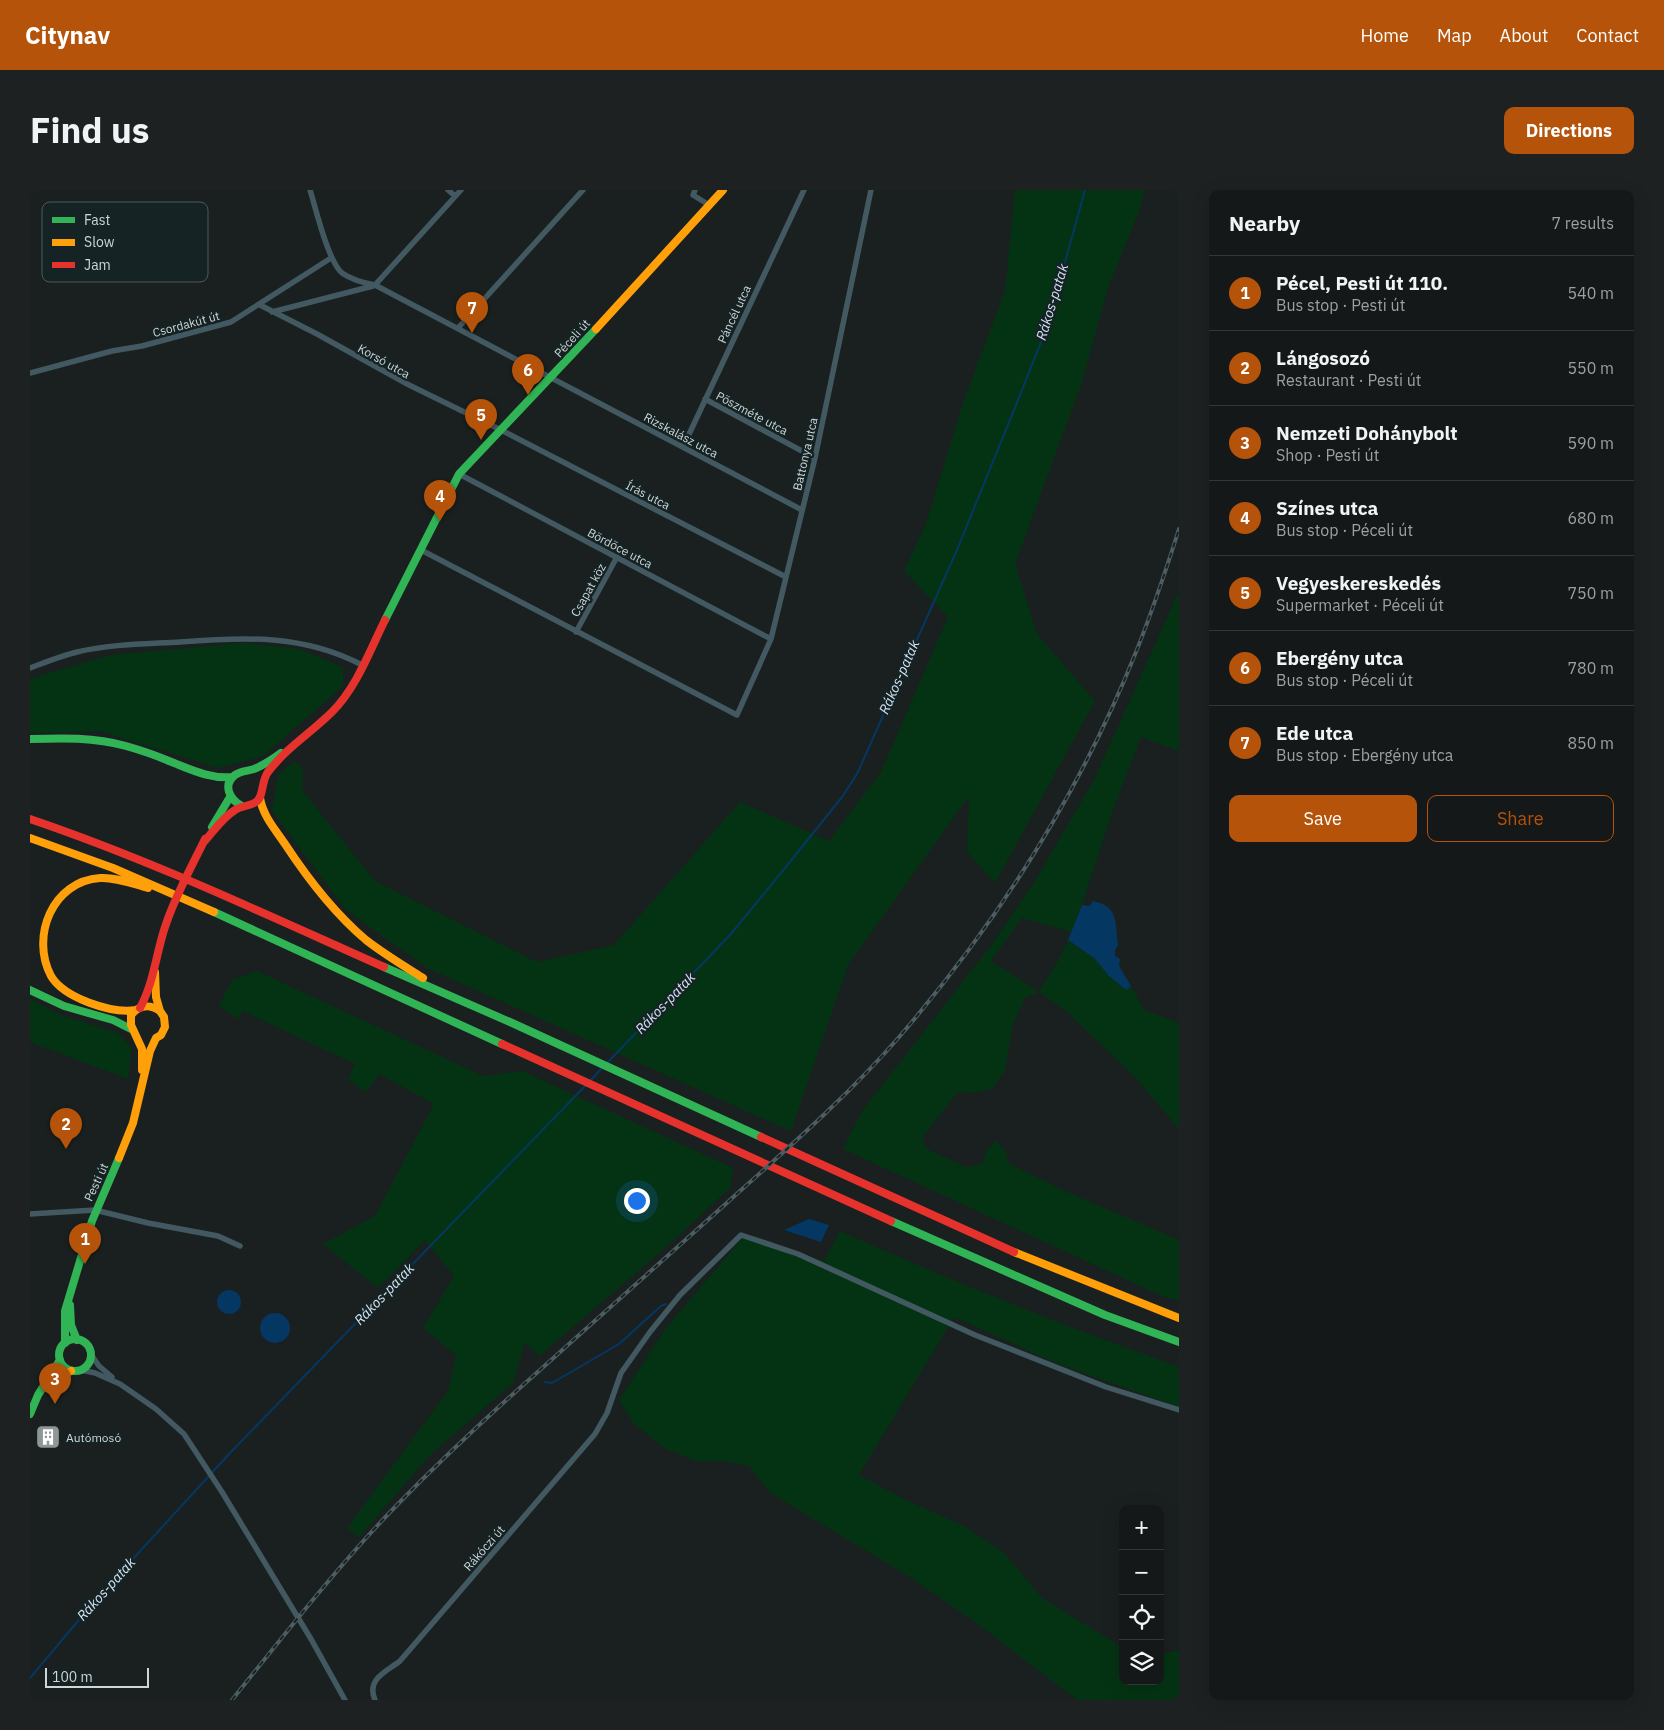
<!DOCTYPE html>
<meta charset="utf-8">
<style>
:root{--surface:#141818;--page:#1d2121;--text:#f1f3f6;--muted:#9da0a2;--line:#333737;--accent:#b45309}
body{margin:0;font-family:"IBM Plex Sans",sans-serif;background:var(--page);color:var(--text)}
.controls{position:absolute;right:15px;bottom:15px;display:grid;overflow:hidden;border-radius:10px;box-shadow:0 5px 20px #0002}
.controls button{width:45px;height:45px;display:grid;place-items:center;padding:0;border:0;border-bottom:1px solid var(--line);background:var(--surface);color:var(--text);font:25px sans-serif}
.scale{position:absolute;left:15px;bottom:12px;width:104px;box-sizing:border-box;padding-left:5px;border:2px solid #ced6d7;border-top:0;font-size:14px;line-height:18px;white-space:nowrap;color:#ced6d7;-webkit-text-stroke:4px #162324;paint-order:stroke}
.you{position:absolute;left:606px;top:1010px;width:18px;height:18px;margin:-12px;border:4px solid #fff;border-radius:50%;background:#1a73e8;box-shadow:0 0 0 8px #1a73e833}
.badge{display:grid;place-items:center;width:32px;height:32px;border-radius:50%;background:var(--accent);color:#fff;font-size:16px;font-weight:700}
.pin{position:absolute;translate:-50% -41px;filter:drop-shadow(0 1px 2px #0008)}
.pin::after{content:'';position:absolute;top:26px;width:18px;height:15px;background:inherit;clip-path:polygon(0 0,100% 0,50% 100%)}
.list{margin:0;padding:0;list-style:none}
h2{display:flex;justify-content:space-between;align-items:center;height:65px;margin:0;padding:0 20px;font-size:21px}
h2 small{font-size:16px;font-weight:400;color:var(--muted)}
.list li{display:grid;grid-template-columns:32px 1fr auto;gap:15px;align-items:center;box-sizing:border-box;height:75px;padding:0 20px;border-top:1px solid var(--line)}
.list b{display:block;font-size:19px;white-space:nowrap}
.list p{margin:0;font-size:16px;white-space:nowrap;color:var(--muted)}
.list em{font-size:16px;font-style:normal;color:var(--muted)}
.actions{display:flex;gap:10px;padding:15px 20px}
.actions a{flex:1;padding:11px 0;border:1px solid var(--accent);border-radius:10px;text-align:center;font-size:18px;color:var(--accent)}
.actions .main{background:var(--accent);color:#fff}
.icon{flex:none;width:28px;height:28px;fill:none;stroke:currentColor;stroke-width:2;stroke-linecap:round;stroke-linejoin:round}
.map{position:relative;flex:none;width:1149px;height:1510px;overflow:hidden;border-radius:10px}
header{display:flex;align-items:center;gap:30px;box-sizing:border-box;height:70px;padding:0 25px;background:var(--accent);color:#fff}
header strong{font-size:24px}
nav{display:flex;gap:28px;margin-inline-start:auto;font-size:18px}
.intro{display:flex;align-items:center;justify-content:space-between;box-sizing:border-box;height:120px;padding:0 30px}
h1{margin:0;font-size:35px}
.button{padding:12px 22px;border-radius:10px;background:var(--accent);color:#fff;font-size:18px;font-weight:700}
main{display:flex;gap:30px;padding:0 30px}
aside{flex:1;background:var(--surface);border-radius:10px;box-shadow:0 5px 20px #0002}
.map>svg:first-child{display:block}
.green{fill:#043313}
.water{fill:#043762}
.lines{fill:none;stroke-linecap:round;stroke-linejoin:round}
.stream{stroke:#043762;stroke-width:2}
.street{stroke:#425961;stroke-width:5.5}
.fast{stroke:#30b455;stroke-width:8}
.slow{stroke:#ff9f0a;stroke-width:8}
.jam{stroke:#e5322d;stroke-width:8}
.rail-casing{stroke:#4e5d62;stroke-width:4}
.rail{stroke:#162324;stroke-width:2;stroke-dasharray:5.5;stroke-linecap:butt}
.labels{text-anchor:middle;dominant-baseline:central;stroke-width:5;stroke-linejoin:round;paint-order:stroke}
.street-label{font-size:12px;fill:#ced6d7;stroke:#162324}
.poi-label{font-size:12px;fill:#ced6d7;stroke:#162324;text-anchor:start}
.water-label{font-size:14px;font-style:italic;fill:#d3e3f6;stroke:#162324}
.key{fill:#162324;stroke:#4d595a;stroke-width:1}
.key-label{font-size:14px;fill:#ced6d7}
</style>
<header>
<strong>Citynav</strong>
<nav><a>Home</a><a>Map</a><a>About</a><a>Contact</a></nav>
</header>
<div class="intro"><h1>Find us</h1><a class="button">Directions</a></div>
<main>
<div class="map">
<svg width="1149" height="1510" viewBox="0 0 1149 1510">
<rect width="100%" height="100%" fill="#1a2020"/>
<!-- green -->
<path class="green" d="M985 0H1115L1109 21 1078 98 1051 195 985 374 1007 444 1065 511 965 693 937 662 939 606 818 775 761 941 397 778 316 720 242 621 248 585 264 571 273 579 272 600 345 691 507 772 584 755 710 612 799 651 851 582 918 427 874 381 897 331 933 213 975 101Z
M1149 401V561L1111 547 1084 617 1052 715 1041 742 992 728 961 771 1009 802 1028 771 1038 750 1064 768 1079 786 1096 799 1101 796 1114 820 1149 833V939L1104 886 1036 821 1009 802 995 808 983 834 975 880 963 898 949 902 927 903 893 946 895 958 936 977 952 974 957 960 966 951 976 961 978 973 1037 1002 1149 1050V1111L1132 1106 813 959 832 921 960 757 1005 691 1064 590Z
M214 453 269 459 313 477V496L233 566 188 578 70 541 0 543V489L80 465Z
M227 781 453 886 492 881 703 978 700 998 634 1059 509 1166 495 1152 483 1193 399 1266 329 1347 317 1338 418 1201 426 1165 393 1138 424 1086 395 1050 348 1098 293 1054 345 1026 404 914 349 884 336 902 318 890 325 874 213 821 208 829 189 816 202 790Z
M0 809 31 825 88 843 102 858 98 889 0 852Z
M810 1041C921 1091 1034 1136 1149 1177V1217L1026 1173 924 1127 829 1285 874 1309 936 1337 974 1363 1012 1408 1093 1458V1491H1130V1464L1149 1460V1510H1047L944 1431 878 1386 739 1302 719 1276 694 1271H666L634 1258 603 1233 589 1210 636 1138 715 1045 794 1071Z"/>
<!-- water -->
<path class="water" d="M1063 711C1089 716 1085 733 1088 755L1085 760V766L1090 769 1089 776 1101 796 1096 800 1079 786 1064 768 1038 750 1052 715 1059 716Z
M779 1029 799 1035 791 1052 754 1040Z
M187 1112a12 12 0 1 1 24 0a12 12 0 1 1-24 0Z
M230 1138a15 15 0 1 1 30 0a15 15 0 1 1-30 0Z"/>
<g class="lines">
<!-- stream -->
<path class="stream" d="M577 873 700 745 755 678 812 607 827 584 927 360 984 220 1017 137 1055 0
M560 891 572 878
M515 1192 522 1193 589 1154 631 1116 636 1114
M0 1488 69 1406 200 1263 555 896"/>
<!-- street -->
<path class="street" d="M280 0C286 19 298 71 312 83 322 90 334 93 345 95L772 320
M418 0 425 6
M665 0 663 5 679 15
M345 95 431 0
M230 115 287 144 379 195 471 240 756 387
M242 122 343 96
M428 138 553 0
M0 183 82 161 112 156 201 132 301 68
M675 209 785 268
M653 257 774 0
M429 284 741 449
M391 360 707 525 741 449 785 268 841 0
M546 442 587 367
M0 478C16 472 31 466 47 462 80 454 116 454 150 452 214 447 273 444 332 475
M0 1024 65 1020 118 1033 188 1046 210 1056
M60 1163 69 1176 82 1187
M51 1180 65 1183 90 1194 126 1219 154 1244 192 1302 281 1449 315 1510
M345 1510C336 1489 356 1482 370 1471L565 1244 577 1223 591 1183 620 1142 650 1105 711 1045 768 1064 945 1145 1076 1197 1149 1220"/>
<!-- fast -->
<path class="fast" d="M355 430 429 284 566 139
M0 549C32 548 64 547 96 556 110 560 125 565 139 571 160 579 179 589 202 587
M212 616C200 610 192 595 205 585 210 581 218 581 224 579 234 575 243 569 251 563
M182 637 200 607
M184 722 472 854
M354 777 480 832 731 947
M0 800 34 816 83 830 101 839
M861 1031 1075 1125 1149 1152
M40 1115 41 1135 47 1150
M29 1165a16 16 0 1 1 32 0a16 16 0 1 1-32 0Z
M35 1153V1121L62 1031 89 968
M0 1224 8 1205 30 1170"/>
<!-- slow -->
<path class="slow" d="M566 139 693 0
M230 608C233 626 245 639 255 654 278 689 304 723 336 750 354 764 374 776 393 788
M0 648 83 678 184 722
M106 820C82 824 34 808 21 786 0 746 23 691 70 688 86 687 103 694 118 698
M112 880V859L101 835V825C109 815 120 814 130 821
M89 968 103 933 120 861 126 848 131 845 135 837 134 827 130 821 126 807 125 782
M984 1062 1149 1128
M16 1197 29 1187 41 1181"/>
<!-- jam -->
<path class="jam" d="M0 629C121 670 237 725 354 777
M173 653C183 642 192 628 205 620 211 616 220 616 226 612 234 607 231 591 238 582 256 558 282 542 302 522 327 497 340 460 355 430
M110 818C124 792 126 764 135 737 145 706 161 678 175 649
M472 854 861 1031
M731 947 984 1062"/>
<defs>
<path id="rail" d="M202 1510C255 1444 307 1377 365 1317 403 1278 442 1241 482 1205 554 1140 627 1076 699 1011 758 958 818 906 870 846 968 732 1050 602 1106 462 1122 422 1136 380 1149 339"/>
</defs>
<!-- rail casing -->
<use href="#rail" class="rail-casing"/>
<!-- rail -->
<use href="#rail" class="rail"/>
</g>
<!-- icons -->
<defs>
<symbol id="building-square" viewBox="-11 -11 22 22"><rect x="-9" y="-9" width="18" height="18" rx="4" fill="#8f9697" stroke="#162324"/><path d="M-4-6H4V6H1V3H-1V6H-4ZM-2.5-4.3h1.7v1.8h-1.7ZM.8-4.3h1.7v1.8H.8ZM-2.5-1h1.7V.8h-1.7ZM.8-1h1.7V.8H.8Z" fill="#fff"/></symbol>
</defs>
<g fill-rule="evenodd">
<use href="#building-square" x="4" y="1233" width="28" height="28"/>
</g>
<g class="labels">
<!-- street labels -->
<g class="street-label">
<text transform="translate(704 124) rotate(-65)">Páncél utca</text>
<text transform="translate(156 134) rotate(-15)">Csordakút út</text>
<text transform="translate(542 148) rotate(-48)">Péceli út</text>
<text transform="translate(354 171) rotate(29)">Korsó utca</text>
<text transform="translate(722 223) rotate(28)">Pöszméte utca</text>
<text transform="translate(651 245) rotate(28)">Rizskalász utca</text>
<text transform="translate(775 264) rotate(-77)">Battonya utca</text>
<text transform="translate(618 305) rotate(27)">Írás utca</text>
<text transform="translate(590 358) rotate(28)">Bördöce utca</text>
<text transform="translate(558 400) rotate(-61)">Csapat köz</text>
<text transform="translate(66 992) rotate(-65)">Pesti út</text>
<text transform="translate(454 1358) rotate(-49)">Rákóczi út</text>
</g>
<!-- poi labels -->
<g class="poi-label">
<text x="36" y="1247">Autómosó</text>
</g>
<!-- water labels -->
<g class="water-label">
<text transform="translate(1022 112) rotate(-73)">Rákos-patak</text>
<text transform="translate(869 487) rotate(-66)">Rákos-patak</text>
<text transform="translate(635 813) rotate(-46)">Rákos-patak</text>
<text transform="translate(354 1104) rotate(-46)">Rákos-patak</text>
<text transform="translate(76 1399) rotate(-48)">Rákos-patak</text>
</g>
</g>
<!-- legend -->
<rect x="12" y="12" width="166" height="80" rx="8" class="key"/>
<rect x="22" y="27" width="23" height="6" fill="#30b455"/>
<rect x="22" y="49" width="23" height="7" fill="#ff9f0a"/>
<rect x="22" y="72" width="23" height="6" fill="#e5322d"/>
<g class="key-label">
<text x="54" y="35">Fast</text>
<text x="54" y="57">Slow</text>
<text x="54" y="80">Jam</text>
</g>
</svg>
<div class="controls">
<button>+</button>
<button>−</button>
<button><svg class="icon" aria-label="locate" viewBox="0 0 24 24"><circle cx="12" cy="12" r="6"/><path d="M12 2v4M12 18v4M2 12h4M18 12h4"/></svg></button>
<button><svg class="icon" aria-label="layers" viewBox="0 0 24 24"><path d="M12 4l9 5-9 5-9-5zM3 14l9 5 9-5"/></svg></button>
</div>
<div class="scale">100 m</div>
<div class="you"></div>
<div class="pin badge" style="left:55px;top:1074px">1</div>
<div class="pin badge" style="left:36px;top:959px">2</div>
<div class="pin badge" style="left:25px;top:1214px">3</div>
<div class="pin badge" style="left:410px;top:331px">4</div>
<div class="pin badge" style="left:451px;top:250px">5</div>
<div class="pin badge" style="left:498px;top:205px">6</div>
<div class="pin badge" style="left:442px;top:143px">7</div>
</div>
<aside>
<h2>Nearby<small>7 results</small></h2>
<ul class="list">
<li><span class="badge">1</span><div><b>Pécel, Pesti út 110.</b><p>Bus stop · Pesti út</p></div><em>540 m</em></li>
<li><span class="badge">2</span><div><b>Lángosozó</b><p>Restaurant · Pesti út</p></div><em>550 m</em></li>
<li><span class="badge">3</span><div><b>Nemzeti Dohánybolt</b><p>Shop · Pesti út</p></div><em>590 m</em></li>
<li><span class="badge">4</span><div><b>Színes utca</b><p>Bus stop · Péceli út</p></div><em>680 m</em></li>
<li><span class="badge">5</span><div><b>Vegyeskereskedés</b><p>Supermarket · Péceli út</p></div><em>750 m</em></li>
<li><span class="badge">6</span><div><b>Ebergény utca</b><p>Bus stop · Péceli út</p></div><em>780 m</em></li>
<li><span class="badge">7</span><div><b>Ede utca</b><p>Bus stop · Ebergény utca</p></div><em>850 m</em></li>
</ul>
<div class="actions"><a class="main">Save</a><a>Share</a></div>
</aside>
</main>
